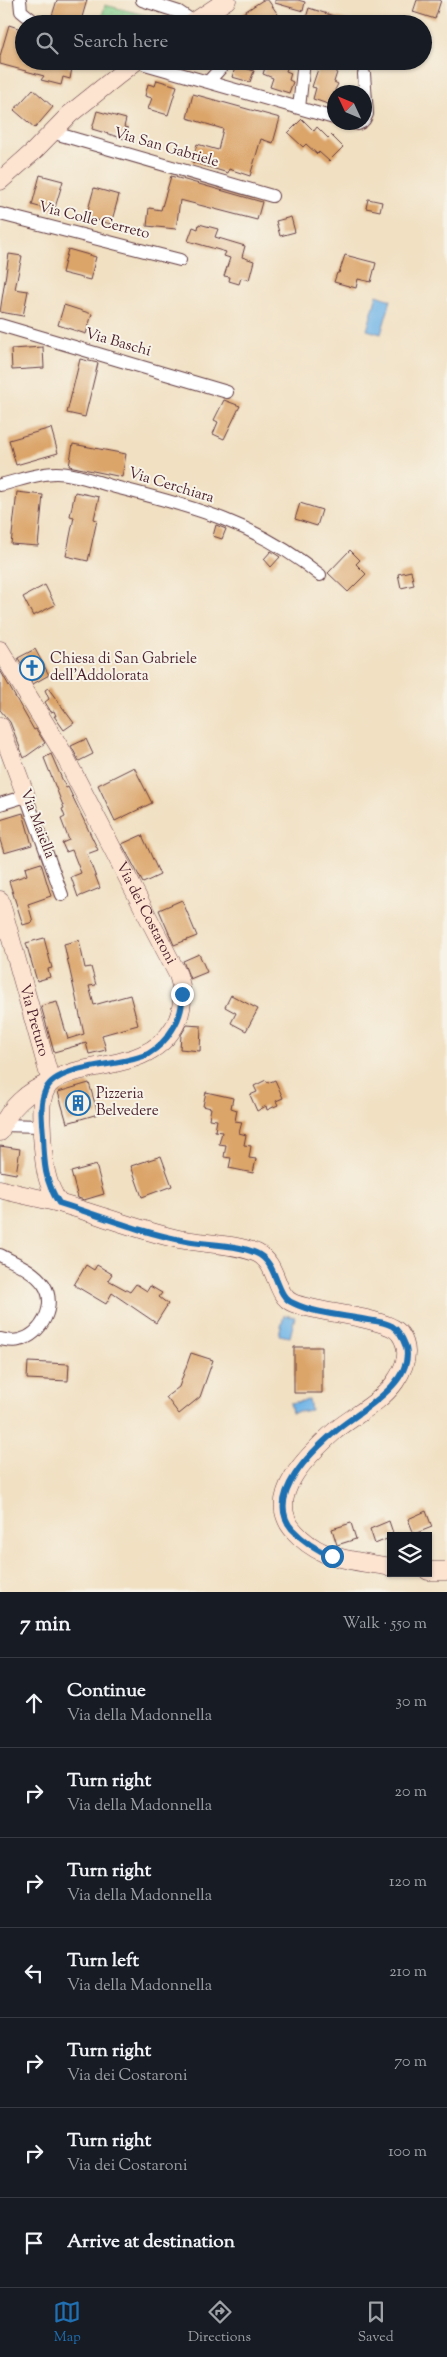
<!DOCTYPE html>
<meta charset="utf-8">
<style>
:root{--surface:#171b24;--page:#242831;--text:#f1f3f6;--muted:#9ea1a6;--line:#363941;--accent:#1f6fb2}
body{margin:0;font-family:"Sorts Mill Goudy",serif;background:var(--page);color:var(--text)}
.controls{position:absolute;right:15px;bottom:15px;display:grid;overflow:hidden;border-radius:0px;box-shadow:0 1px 4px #0004}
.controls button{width:45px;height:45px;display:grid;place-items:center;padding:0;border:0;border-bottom:1px solid var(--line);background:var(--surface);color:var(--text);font:25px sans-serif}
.compass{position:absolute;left:327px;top:85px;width:45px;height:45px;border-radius:50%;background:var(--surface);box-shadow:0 1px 4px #0004;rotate:314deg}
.stop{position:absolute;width:15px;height:15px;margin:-11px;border:4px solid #1f6fb2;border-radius:50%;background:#fff}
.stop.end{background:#1f6fb2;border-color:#fff;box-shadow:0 1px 5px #0008}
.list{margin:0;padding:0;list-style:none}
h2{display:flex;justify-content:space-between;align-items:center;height:65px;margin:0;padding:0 20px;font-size:21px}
h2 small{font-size:16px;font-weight:400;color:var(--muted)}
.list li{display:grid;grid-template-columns:32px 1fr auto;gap:15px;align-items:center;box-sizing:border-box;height:90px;padding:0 20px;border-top:1px solid var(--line)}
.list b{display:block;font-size:19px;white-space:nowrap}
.list p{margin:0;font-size:16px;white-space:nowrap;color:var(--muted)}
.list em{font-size:16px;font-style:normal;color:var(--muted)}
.icon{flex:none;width:28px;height:28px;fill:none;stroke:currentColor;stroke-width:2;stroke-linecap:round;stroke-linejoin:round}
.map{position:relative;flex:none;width:447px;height:1592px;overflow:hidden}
.search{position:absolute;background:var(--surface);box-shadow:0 1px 4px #0004;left:15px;right:15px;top:15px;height:55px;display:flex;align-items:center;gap:12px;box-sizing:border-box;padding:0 18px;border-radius:28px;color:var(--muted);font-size:19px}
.sheet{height:695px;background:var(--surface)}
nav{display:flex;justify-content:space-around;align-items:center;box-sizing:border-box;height:70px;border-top:1px solid var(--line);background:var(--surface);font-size:14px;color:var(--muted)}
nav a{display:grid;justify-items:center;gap:2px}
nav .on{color:var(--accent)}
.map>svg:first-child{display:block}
.grass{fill:url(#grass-dots);stroke:#67765b}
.water{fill:#71b5e7;stroke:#5e6a89}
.building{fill:#dba469}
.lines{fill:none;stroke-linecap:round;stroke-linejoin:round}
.street-casing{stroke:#633c42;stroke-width:14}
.secondary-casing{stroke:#633c42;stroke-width:19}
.street{stroke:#fff;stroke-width:12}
.secondary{stroke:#fde4d1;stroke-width:18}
.route{stroke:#1f6fb2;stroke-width:6}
.labels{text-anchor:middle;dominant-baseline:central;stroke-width:4;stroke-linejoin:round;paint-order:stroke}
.street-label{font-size:15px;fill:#4a1f2b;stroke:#f7f3e8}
.poi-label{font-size:15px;fill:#4a1f2b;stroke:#f7f3e8;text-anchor:start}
</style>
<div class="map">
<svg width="447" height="1592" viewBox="0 0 447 1592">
<defs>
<pattern id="grass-dots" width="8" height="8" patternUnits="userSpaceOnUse" patternTransform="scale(1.25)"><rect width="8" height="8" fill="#84ce8b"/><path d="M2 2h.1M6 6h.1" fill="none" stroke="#74b078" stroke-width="1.8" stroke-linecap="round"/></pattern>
</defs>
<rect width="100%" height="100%" fill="#f7f3e8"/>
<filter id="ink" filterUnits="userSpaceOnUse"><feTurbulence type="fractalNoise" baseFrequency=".02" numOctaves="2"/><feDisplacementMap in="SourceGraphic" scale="10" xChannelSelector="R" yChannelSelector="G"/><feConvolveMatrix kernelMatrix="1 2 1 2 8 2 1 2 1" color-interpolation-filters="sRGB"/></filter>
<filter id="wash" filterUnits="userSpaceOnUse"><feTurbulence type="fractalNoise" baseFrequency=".0096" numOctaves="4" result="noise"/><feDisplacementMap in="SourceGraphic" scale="20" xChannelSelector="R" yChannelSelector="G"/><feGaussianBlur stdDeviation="1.12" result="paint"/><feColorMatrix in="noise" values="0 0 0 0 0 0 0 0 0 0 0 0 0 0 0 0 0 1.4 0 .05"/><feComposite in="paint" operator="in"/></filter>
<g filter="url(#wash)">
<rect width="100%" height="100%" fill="#f1e0c2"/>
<!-- grass -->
<path class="grass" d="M105 5 169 21 165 24H100Z"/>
<!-- water -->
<path class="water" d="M377 295 391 300 381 334 367 330Z
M284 1315 295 1317 290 1337 279 1335Z
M309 1400 311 1410 292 1413 290 1403Z"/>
<g id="blocks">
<!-- building -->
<path class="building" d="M57 0H87L80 24H67L51 19Z
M263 0H268L279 16 267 24H226Z
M275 0H298L305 2 303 11 275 3Z
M417 0H441L435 19 413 12Z
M309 8 352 22V24H304Z
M9 25 24 30V61H70L69 68H72L70 79 63 77 61 85 41 80 44 76 0 64V56Z
M267 61H290L286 71 291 73 289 80 293 82 289 93 270 87 273 78 263 74Z
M312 61 340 63 334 82 338 84 334 92V106L313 99 316 88 312 87 318 69 312 67Z
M236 65 254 71 250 82 232 77Z
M157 80 177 86 168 115 148 109 152 98 145 96 148 84 155 86Z
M33 89 53 107 35 128 14 110Z
M193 94 280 118 273 143 261 139 250 176 229 169 228 173 192 162 197 144 218 150 223 129 187 118Z
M97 111 126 119 124 127 128 128 125 139 92 129Z
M302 119 314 131 317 127 328 138 331 135 343 147 329 161 319 152 317 154 306 144 303 147 288 133Z
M40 175 63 181 54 211 32 205Z
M171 176 262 202 257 220 180 200 176 229 147 226 149 208 161 210Z
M94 188 119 195 111 224 86 217Z
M368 199 382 202 380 211 366 208Z
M291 217 295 232 280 236 276 221Z
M199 224 218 229 215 237 245 246 242 257 254 261 249 280 241 278 239 284 229 281 230 277 224 276 230 258 224 256 226 252 188 241 193 227 198 229Z
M68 249 96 257 90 280 62 273Z
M9 254 22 256 15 289 28 291 23 316 0 312Z
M345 255 376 263 371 282 358 279 356 288 334 282 337 273H339Z
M64 305 92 314 86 334 58 325Z
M43 347 44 368 12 370 11 349Z
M80 359 98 363 85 417 67 413Z
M224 400 240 406 224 439 213 434 218 422 214 420Z
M51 428 58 453 16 465 9 440Z
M73 444 126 454 122 477 69 466Z
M17 492 43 495 38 546 11 544Z
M75 492 99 497 94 519 97 520 88 561 66 556 74 517 70 516Z
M300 503 322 510 317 526 295 519Z
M216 525 226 529 222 539 213 536Z
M350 550 360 560 356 564 366 574 348 592 328 573Z
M271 551 280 557 271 567 264 559Z
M411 571 414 585 401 588 398 574Z
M45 585 55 605 33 616 23 597Z
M35 649 49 675 33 684 18 658Z
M0 670 34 730 36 729 45 743 24 758 10 722 0 710Z
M48 688 74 723 64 730 54 716H56L54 711 51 712 45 702 49 699 45 690Z
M86 739 93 754 79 761 71 746Z
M51 754 66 788 68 787 98 850 87 854 100 888 78 897 71 877 81 873 72 850 66 852 62 843 69 840 61 819 65 817 62 809 64 808 44 758Z
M134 767 152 803 115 821 98 785Z
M23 813 32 845 4 853 0 840V820Z
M142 835 160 875 143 883 122 844Z
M41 863 51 896 28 904 33 922 23 925 9 881 27 875 25 868Z
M182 900 197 936 174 945 159 910Z
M44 938 52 968 48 969 50 977 37 981 26 943Z
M79 940 85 968 91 967 96 985 89 986 94 1005 130 995 138 1025 102 1035 106 1050 89 1054 86 1043 54 1052 41 1006 57 1002 68 1039 84 1034 64 944Z
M199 954 207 972 190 979 183 961Z
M231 995 258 1009 246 1031 231 1023 236 1013 225 1007Z
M187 1025 201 1026 200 1051 180 1049 181 1035Z
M266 1080 268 1083 275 1080 283 1098 276 1101 278 1105 267 1110 266 1106 257 1111 250 1095 257 1092 254 1086Z
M89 1083 98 1114 67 1123 58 1092Z
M206 1092 233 1098 231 1108 237 1110 235 1121 242 1122 239 1133 246 1135 244 1145 251 1146 249 1158 256 1159 253 1173 229 1168 231 1158 224 1157 226 1145 219 1144 222 1132 215 1131 217 1120 209 1119 211 1108 203 1106Z
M0 1146 20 1149 16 1174 0 1171Z
M161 1156 172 1186 142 1197 131 1166Z
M96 1165 104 1194 84 1200 78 1198 71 1172Z
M86 1265 94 1270 97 1265 112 1274 108 1280 130 1292 136 1284 147 1291 150 1286 162 1293 159 1297 168 1304 156 1323 112 1293 106 1304 74 1285Z
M294 1347H322V1393H294Z
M191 1353 213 1360 200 1397 179 1414 166 1397 179 1387Z
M28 1362 69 1364 68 1381 27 1379Z
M426 1511 432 1527 414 1534 408 1519Z
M389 1521 394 1536 375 1544 370 1529Z
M351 1523 356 1539 337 1545 332 1529Z"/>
</g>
</g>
<g filter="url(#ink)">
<use href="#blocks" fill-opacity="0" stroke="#633c42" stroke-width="1"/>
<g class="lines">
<defs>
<path id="street" d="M20 0 21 11 37 24
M142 0 179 12 194 22
M143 61 145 64 334 118
M364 74 367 114 364 120
M208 82 227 61
M299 108 304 61
M349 122 358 124 362 122
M51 132 272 196
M0 214 180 260
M0 325 227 392
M0 485C18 481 37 473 56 473 77 473 98 483 119 488 195 507 257 524 320 575
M0 804 26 796 62 895
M0 1125 42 1126
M0 1255C15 1263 34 1270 44 1285 57 1305 42 1335 19 1340 13 1342 6 1340 0 1339"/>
<g id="secondary">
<path d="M191 24 227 0"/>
<path d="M0 181 33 152 70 114 136 61"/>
<path id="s1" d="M0 650 63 753 178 975C184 993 184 1010 174 1027 153 1063 111 1062 74 1072 65 1075 53 1078 48 1086 38 1100 42 1119 42 1135 44 1160 44 1181 59 1203"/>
<path d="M0 726 26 796"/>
<path id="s2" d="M0 900 51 1082"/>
<path d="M0 1132C7 1109 29 1090 51 1082"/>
<path d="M0 1189C20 1195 42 1198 62 1204 100 1215 136 1229 174 1238 199 1244 234 1243 257 1253 279 1264 274 1295 293 1303 316 1313 389 1317 400 1334 411 1350 406 1366 395 1382 380 1403 356 1414 336 1430 310 1453 262 1497 295 1532 303 1541 313 1548 324 1553 345 1561 369 1563 391 1567"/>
<path d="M428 1571H447"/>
</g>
</defs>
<!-- street casing -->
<use href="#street" class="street-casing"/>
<!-- secondary casing -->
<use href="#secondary" class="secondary-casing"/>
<!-- street -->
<use href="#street" class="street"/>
<!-- secondary -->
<use href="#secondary" class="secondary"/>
</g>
</g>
<g class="lines" filter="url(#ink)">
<!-- route -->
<path class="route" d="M182 994C183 1007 179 1019 172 1030 166 1040 158 1048 148 1054 123 1067 59 1063 46 1089 39 1103 42 1120 43 1135 44 1160 44 1181 59 1203 101 1216 142 1233 186 1241 208 1245 235 1244 256 1253 279 1263 274 1295 293 1303 313 1313 340 1315 362 1319 372 1321 383 1321 392 1326 399 1330 403 1339 406 1347 415 1383 358 1412 337 1430 313 1450 264 1496 292 1529 304 1542 316 1550 332 1556"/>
</g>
<!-- icons -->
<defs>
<symbol id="church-ring" viewBox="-11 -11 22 22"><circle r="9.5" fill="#f7f3e8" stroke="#1f6fb2" stroke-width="1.5"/><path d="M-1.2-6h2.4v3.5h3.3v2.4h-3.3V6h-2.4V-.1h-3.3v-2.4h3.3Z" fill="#1f6fb2"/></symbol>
<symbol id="building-ring" viewBox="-11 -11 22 22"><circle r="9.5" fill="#f7f3e8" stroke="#1f6fb2" stroke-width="1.5"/><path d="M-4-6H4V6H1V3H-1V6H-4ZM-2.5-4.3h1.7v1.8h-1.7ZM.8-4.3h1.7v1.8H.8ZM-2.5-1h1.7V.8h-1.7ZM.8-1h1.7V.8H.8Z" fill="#1f6fb2"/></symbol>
</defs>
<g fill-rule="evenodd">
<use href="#church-ring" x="18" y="654" width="28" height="28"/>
<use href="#building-ring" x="64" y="1089" width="28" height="28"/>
</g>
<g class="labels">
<!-- street labels -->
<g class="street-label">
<text transform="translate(166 148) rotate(16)">Via San Gabriele</text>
<text transform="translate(94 221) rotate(14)">Via Colle Cerreto</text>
<text transform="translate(118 343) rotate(16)">Via Baschi</text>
<text transform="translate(171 486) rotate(17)">Via Cerchiara</text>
<text transform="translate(37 824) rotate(69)">Via Maiella</text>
<text stroke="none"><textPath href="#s1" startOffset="301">Via dei Costaroni</textPath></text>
<text stroke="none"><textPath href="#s2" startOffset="125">Via Preturo</textPath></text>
</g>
<!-- poi labels -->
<g class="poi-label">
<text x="50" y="659">Chiesa di San Gabriele<tspan x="50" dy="17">dell'Addolorata</tspan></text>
<text x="96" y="1094">Pizzeria<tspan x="96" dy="17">Belvedere</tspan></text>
</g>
</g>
</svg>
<div class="controls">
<button><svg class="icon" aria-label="layers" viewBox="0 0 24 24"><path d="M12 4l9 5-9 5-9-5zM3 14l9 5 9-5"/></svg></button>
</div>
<svg class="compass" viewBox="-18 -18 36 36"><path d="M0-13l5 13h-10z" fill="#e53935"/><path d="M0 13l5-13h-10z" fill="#9ea1a6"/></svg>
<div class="stop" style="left:332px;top:1556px"></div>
<div class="stop end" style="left:182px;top:994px"></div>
<div class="search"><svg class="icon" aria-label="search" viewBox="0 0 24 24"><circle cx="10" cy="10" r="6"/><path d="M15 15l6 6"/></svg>Search here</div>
</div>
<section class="sheet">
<h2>7 min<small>Walk · 550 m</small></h2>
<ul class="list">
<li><svg class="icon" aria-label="ahead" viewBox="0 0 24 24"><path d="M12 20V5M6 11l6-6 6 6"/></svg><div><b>Continue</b><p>Via della Madonnella</p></div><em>30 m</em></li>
<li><svg class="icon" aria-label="right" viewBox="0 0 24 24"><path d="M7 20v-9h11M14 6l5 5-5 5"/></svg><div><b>Turn right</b><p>Via della Madonnella</p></div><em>20 m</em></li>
<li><svg class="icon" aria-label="right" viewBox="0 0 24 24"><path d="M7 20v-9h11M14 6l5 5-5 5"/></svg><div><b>Turn right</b><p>Via della Madonnella</p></div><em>120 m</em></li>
<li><svg class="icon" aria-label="left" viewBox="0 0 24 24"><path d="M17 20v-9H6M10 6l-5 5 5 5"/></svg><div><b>Turn left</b><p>Via della Madonnella</p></div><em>210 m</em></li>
<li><svg class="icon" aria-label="right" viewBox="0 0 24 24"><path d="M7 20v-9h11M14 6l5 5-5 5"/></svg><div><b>Turn right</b><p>Via dei Costaroni</p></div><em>70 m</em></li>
<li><svg class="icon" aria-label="right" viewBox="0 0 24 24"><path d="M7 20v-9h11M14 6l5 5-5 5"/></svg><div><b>Turn right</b><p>Via dei Costaroni</p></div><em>100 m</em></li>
<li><svg class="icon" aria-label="arrive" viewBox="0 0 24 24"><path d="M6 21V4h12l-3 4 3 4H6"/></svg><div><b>Arrive at destination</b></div></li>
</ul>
</section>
<nav>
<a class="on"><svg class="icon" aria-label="map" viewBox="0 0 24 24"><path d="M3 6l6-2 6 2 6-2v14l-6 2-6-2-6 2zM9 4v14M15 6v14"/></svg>Map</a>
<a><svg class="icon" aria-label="directions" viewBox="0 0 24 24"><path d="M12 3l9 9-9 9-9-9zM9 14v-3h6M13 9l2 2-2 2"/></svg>Directions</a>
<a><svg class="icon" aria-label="saved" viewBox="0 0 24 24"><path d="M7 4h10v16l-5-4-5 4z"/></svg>Saved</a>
</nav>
